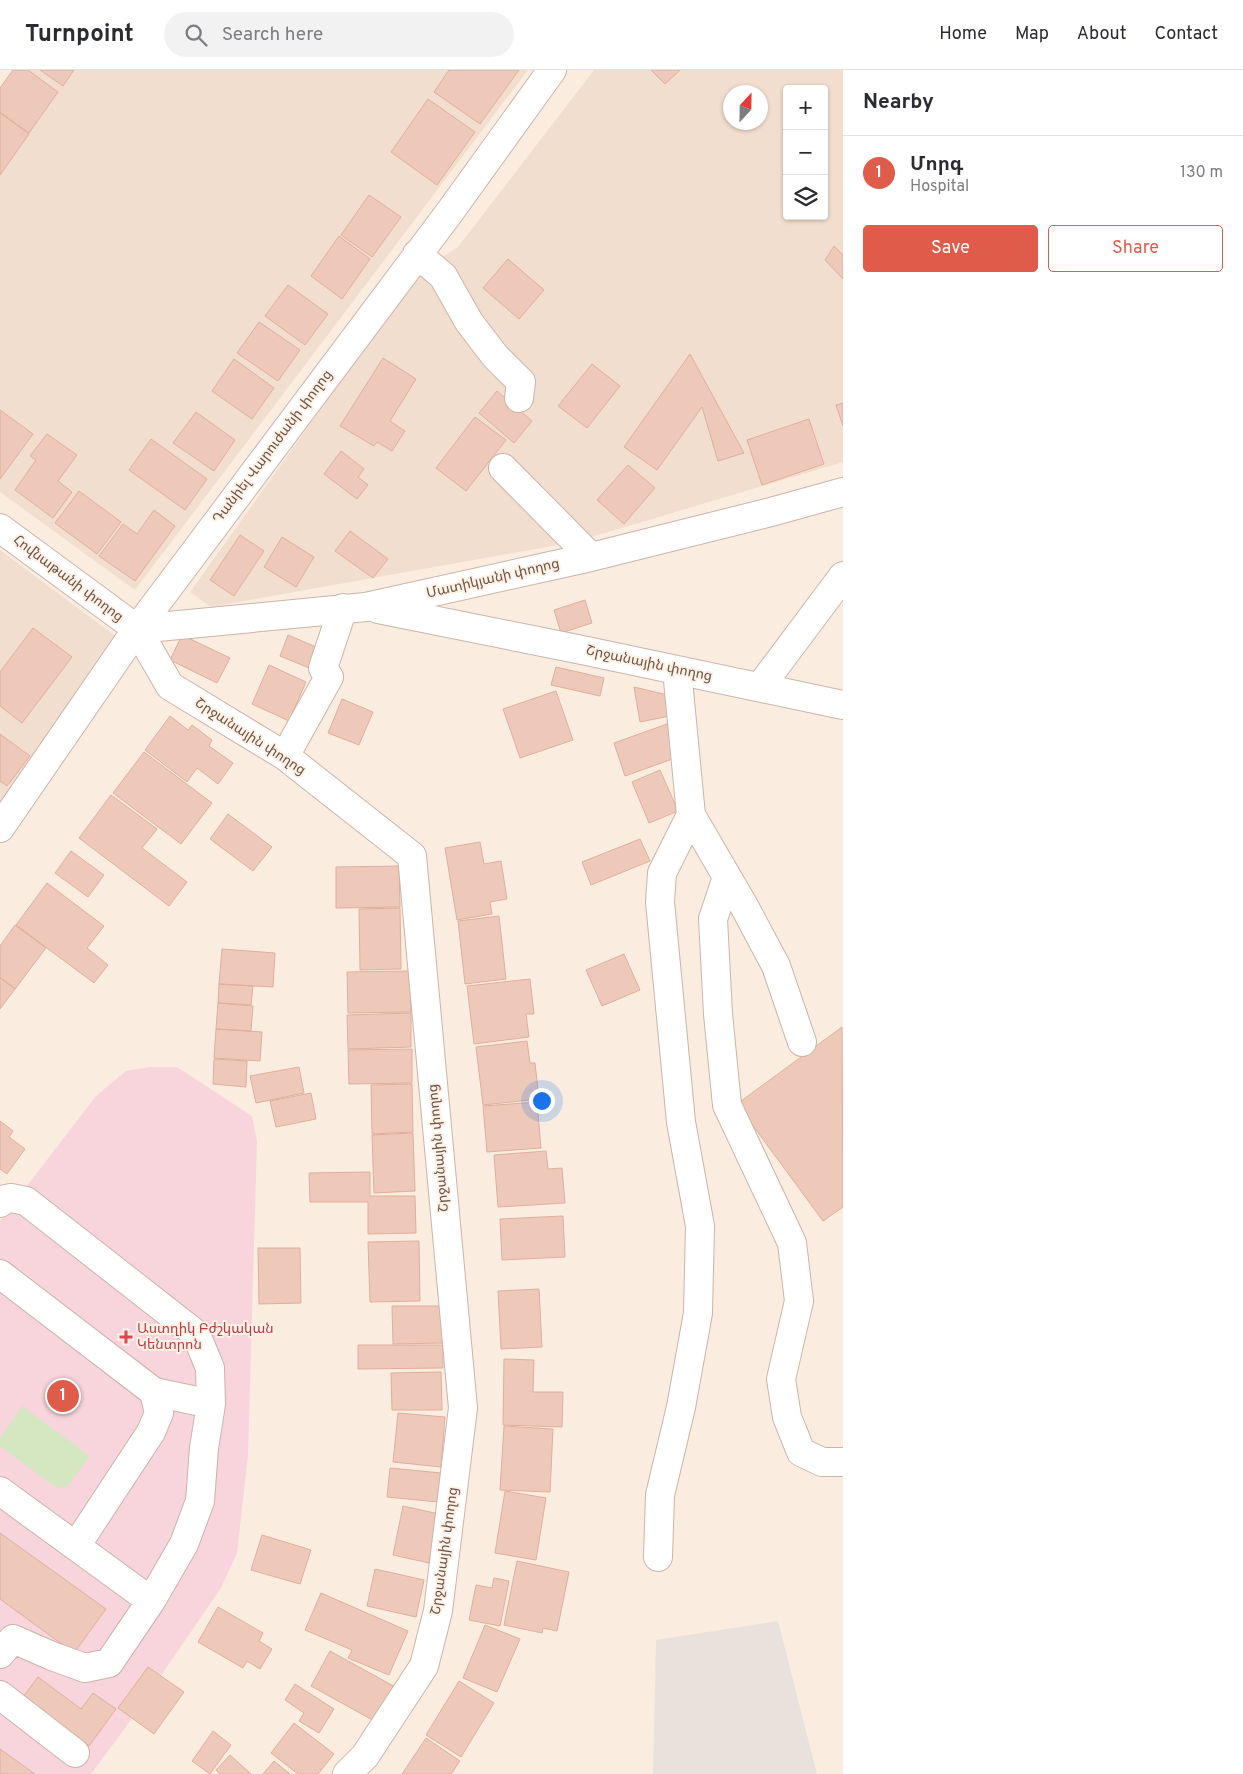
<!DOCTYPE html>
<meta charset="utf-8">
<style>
:root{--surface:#fff;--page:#f2f2f3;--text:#2b2b33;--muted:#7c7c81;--line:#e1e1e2;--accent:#df5c4b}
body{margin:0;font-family:Overpass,"Noto Sans Armenian",sans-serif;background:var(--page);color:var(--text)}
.controls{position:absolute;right:15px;top:15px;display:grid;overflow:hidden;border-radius:5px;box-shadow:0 1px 4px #0004}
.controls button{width:45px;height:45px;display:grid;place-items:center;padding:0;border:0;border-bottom:1px solid var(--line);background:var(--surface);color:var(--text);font:25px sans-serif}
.compass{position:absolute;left:723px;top:15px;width:45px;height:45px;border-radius:50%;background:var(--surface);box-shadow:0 1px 4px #0004;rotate:22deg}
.you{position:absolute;left:541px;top:1030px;width:18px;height:18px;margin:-12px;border:4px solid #fff;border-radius:50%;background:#1a73e8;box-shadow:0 0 0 8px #1a73e833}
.badge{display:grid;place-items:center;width:32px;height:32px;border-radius:50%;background:var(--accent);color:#fff;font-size:16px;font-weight:700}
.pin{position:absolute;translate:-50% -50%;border:2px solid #fff;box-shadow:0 1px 5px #0006}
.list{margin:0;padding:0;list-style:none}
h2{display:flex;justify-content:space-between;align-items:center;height:65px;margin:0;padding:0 20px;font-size:21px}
h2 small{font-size:16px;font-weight:400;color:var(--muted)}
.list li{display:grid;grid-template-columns:32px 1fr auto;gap:15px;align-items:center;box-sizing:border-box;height:75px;padding:0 20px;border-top:1px solid var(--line)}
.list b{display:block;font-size:19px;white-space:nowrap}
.list p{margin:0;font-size:16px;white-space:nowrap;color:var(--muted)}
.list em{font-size:16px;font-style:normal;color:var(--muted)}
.actions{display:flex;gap:10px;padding:15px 20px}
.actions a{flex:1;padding:11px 0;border:1px solid var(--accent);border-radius:5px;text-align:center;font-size:18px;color:var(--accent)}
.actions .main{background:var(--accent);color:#fff}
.icon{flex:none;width:28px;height:28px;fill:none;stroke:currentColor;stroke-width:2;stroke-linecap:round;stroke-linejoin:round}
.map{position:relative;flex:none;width:843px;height:1704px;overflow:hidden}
header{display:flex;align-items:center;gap:30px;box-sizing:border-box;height:70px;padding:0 25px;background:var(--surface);border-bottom:1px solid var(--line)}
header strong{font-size:24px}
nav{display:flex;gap:28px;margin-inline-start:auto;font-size:18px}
.search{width:350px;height:45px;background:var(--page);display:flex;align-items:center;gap:12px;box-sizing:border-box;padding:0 18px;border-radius:28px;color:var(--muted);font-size:19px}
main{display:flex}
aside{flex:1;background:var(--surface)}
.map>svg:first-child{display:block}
.residential{fill:#f2decf;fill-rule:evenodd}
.industrial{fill:#e9e1dc}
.medical{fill:#f8d4dc}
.green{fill:#d4e7c0}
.building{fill:#eec9b9;stroke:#e0ae9b}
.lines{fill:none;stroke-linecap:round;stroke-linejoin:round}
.minor-casing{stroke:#cab4a8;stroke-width:30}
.minor{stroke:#fff;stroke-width:28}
.health-dot{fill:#e0444e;stroke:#fef2e6;stroke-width:2}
.labels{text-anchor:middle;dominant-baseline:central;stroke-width:4;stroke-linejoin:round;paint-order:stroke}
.street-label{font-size:14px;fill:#6f5349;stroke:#fef2e6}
.health-label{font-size:14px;fill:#be3a42;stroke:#fef2e6;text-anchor:start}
</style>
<header>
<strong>Turnpoint</strong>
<div class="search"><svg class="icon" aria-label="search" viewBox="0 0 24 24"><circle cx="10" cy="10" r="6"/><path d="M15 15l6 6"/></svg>Search here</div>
<nav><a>Home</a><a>Map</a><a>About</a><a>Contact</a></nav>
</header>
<main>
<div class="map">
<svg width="843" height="1704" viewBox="0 0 843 1704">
<rect width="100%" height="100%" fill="#faede0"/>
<!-- residential -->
<path class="residential" d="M17 0H528L135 520 0 422V24Z
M594 0H843V392L575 472 211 537 190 522 419 202 458 177ZM787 19H824V146H787ZM730 22H760V52H730Z
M0 480 117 567 0 737Z"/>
<!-- industrial -->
<path class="industrial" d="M778 1551 817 1704H653L656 1570Z"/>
<!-- medical -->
<path class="medical" d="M150 997H177L252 1046 257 1071 248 1384 237 1483 221 1518 123 1661 91 1704H0V1151L96 1026 126 1001Z"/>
<!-- green -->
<path class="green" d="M22 1336 90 1386 68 1416 60 1418 51 1414 0 1376V1369Z"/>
<!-- building -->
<path class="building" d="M13 0H28L58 22 29 63 0 42V18Z
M40 0H74L63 16Z
M449 0H519L480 54 434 22Z
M651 0H680L665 14Z
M428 29 475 62 437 115 391 82Z
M0 43 29 64 0 105Z
M369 125 401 147 372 187 341 165Z
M339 166 370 189 342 229 311 206Z
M834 176 843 185V209L825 190Z
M508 189 544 220 519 249 483 218Z
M288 215 328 244 305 275 265 246Z
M259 252 300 280 278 311 237 283Z
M690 284 744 383 718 391 702 337 657 400 624 377Z
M383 288 416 309 390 351 405 361 392 381 377 372 374 376 340 356Z
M234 289 274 318 252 349 212 321Z
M592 294 620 316 587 358 558 336Z
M497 321 532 351 514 373 479 343Z
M843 333V356L836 335Z
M0 340 33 364 0 409Z
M196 342 235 370 214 401 173 373Z
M475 347 506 370 466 421 436 398Z
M809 349 824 394 762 415 747 370Z
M47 364 77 385 58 411 72 422 53 448 15 420 36 390 30 386Z
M151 369 207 409 185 440 129 400Z
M341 381 364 399 358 407 368 415 357 429 324 404Z
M628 395 655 418 624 454 597 430Z
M79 421 121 452 97 484 55 453Z
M154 440 175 456 135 511 99 486 123 454 137 464Z
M350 461 388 489 373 508 335 481Z
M240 465 264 481 234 526 210 510Z
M282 467 314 487 296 517 264 497Z
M585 530 592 553 561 563 554 540Z
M33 558 72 587 22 653 0 636V602Z
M182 565 230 588 217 613 170 590Z
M288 565 323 580 314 600 280 586Z
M269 595 306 612 289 651 252 634Z
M556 597 604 608 600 626 551 615Z
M634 617 672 626 675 645 640 652Z
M556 621 573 670 520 688 503 639Z
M342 629 373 642 359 675 328 663Z
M170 646 188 660 192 655 212 670 209 676 233 693 218 714 197 698 187 712 145 680Z
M667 654 678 687 625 706 614 673Z
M0 664 30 686 7 716 0 711Z
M144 682 212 733 181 774 113 723Z
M660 700 678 741 649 753 632 712Z
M111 725 157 759 142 778 187 812 169 836 79 768Z
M228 744 272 777 253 801 210 769Z
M640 769 650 791 591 815 582 792Z
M480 772 484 794 501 791 507 829 490 832 492 844 457 850 445 778Z
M71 781 104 805 88 827 55 803Z
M399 796 400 837 336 838V797Z
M47 813 104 856 87 878 108 895 94 913 16 855Z
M400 838 401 899 360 900 359 839Z
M499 846 506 909 465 914 458 851Z
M15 855 46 878 15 919 0 907V876Z
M222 879 275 883 273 917 219 914Z
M624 884 640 920 602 936 586 900Z
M410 901 411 942 348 943 347 902Z
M0 908 15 919 0 939Z
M530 909 534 944H526L529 967 474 974 467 916Z
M219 914 253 916 251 935 218 933Z
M218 933 253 936 251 961 216 959Z
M411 943V977L348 979 347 945Z
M842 957 843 1137 823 1151 737 1034Z
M216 959 262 962 260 991 214 988Z
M527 971 530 993H535L539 1029 483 1035 476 977Z
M412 979V1013L349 1014 348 980Z
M214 989 247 991 246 1017 213 1014Z
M299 997 304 1023 256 1033 250 1006Z
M412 1014 413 1062 372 1064 371 1015Z
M311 1023 316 1049 276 1057 270 1031Z
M537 1032 541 1078 487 1082 483 1036Z
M0 1051 13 1061 9 1067 25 1079 7 1104 0 1099Z
M413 1063 415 1121 374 1123 372 1065Z
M546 1081 548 1099 562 1098 565 1133 498 1137 494 1085Z
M370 1102V1126H415L416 1163 368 1164V1132H310L309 1103Z
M563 1146 565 1187 502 1190 500 1149Z
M419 1171 420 1231 370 1232 368 1172Z
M258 1178H300L301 1233 259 1234Z
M539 1219 542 1277 501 1279 498 1221Z
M392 1236H443V1273L393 1274Z
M358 1275H443V1298L358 1299Z
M504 1289 534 1290 533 1322H563L562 1357 503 1355Z
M441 1302 442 1340H392L391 1303Z
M398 1343 445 1347 441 1397 393 1392Z
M504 1356 553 1359 550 1422 500 1420Z
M390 1398 441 1403 438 1432 387 1427Z
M505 1421 546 1428 536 1490 495 1483Z
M403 1436 439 1444 429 1493 393 1485Z
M0 1463 106 1539 74 1583 0 1529Z
M262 1465 311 1480 300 1514 251 1500Z
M517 1491 569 1502 557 1561 543 1558 542 1563 504 1555Z
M375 1499 424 1510 416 1547 367 1536Z
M494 1508 509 1511 500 1556 469 1550 476 1515 492 1518Z
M321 1523 408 1561 389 1605 348 1588 352 1580 305 1560Z
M218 1537 263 1563 259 1571 272 1579 260 1599 247 1591 243 1598 198 1572Z
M485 1555 520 1569 497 1622 463 1608Z
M330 1581 397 1618 378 1653 311 1616Z
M148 1597 184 1622 154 1664 118 1638Z
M38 1607 81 1639 93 1623 116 1639 89 1676 23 1627Z
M459 1611 494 1633 461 1687 426 1665Z
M295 1614 334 1639 319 1663 299 1651 304 1643 285 1630Z
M294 1653 334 1684 318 1704H298L271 1683Z
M213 1661 231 1675 210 1704 192 1691Z
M426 1668 460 1691 451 1704H402Z
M0 1679 35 1704H0Z
M230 1685 251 1704H220L216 1700Z
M274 1691 290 1704H263Z"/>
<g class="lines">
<defs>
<path id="minor" d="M417 184 443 206 469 252 495 286 521 312 519 328
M503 398 591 487
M0 458 137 559 170 616 285 686 412 786 463 1338 438 1541 424 1596 365 1686 347 1704
M378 539 582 580 843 635
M137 559 366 537 591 487 771 442 843 422
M760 617 843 506
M285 686 329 607 323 598 343 538
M691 745 744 836 776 896 802 972
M0 758 137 559 449 143 552 0
M727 807 713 849 718 944 727 1035 792 1173 799 1231 781 1309 787 1347 801 1382 822 1392H843
M0 1133 2 1130 11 1128 26 1131 196 1264 210 1298 211 1334 204 1378 200 1431 184 1474 151 1531 109 1593 85 1598 52 1586 13 1569 0 1584
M0 1204 154 1322 159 1343 151 1362 76 1476
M154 1322 211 1334
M0 1421 151 1531
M658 1487 660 1425 681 1337 698 1243 700 1156 681 1052 660 832 662 803 691 745 677 600
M0 1625 75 1683"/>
</defs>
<!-- minor casing -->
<use href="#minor" class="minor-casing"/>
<!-- minor -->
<use href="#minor" class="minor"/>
</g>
<!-- markers -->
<path class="health-dot" d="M123.5 1259.5h5v5h5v5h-5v5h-5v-5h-5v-5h5z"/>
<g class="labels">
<!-- street labels -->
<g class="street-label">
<text transform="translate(273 377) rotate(-53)">Դանիել Վարուժանի փողոց</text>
<text transform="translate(68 509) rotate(37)">Հովնաթանի փողոց</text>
<text transform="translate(493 509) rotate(-13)">Մատիկյանի փողոց</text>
<text transform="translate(649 594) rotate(12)">Շրջանային փողոց</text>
<text transform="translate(250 667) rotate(33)">Շրջանային փողոց</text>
<text transform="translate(439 1078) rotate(-95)">Շրջանային փողոց</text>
<text transform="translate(445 1481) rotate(-82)">Շրջանային փողոց</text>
</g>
<!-- health labels -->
<g class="health-label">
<text x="137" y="1259">Աստղիկ Բժշկական<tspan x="137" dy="16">Կենտրոն</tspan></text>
</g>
</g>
</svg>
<div class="controls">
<button>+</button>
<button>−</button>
<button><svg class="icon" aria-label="layers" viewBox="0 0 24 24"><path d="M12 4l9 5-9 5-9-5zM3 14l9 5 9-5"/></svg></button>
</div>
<svg class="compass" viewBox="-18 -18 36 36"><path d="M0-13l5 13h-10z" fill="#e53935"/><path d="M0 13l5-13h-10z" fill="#7c7c81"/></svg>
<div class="you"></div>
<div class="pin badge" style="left:63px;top:1326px">1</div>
</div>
<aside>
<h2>Nearby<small></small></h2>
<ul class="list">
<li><span class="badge">1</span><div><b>Մորգ</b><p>Hospital</p></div><em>130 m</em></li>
</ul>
<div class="actions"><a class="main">Save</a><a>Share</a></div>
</aside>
</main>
